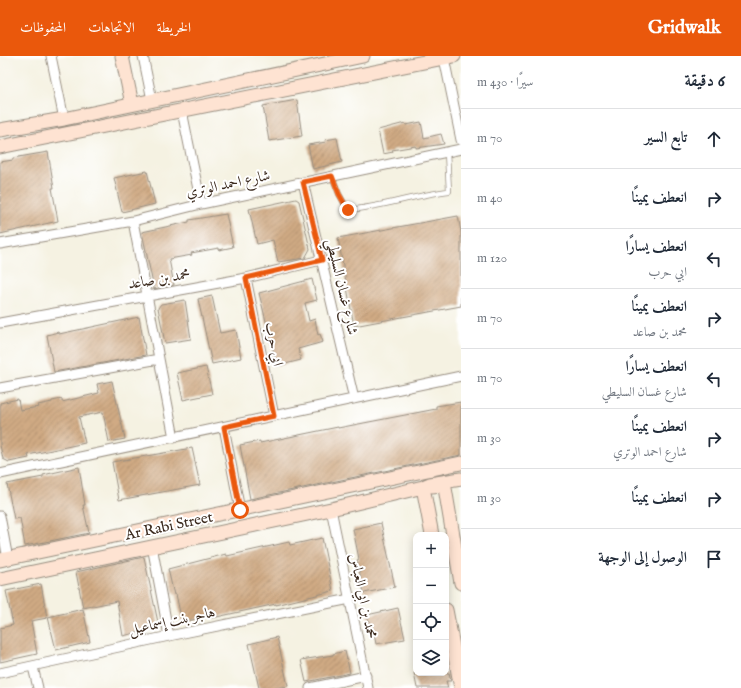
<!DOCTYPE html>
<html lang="ar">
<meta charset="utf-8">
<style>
:root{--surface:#fff;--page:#f2f2f3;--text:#1f2937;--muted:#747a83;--line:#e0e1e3;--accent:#ea580c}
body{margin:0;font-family:"IM FELL English",Amiri,serif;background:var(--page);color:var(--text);direction:rtl}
.controls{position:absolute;right:12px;bottom:12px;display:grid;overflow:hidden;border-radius:8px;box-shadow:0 2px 10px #0003}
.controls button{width:36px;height:36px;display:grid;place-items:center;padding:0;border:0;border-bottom:1px solid var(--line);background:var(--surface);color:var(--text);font:20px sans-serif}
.stop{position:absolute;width:12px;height:12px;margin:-9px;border:3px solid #ea580c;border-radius:50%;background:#fff}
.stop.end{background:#ea580c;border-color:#fff;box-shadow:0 1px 4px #0008}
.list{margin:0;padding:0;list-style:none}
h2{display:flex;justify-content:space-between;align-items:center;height:52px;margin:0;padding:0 16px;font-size:17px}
h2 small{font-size:13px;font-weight:400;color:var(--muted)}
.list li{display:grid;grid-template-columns:26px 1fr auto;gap:12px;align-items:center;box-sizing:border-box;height:60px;padding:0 16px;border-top:1px solid var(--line)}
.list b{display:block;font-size:15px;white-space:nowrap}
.list p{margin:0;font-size:13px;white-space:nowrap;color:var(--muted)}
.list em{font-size:13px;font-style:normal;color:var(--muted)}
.icon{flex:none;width:22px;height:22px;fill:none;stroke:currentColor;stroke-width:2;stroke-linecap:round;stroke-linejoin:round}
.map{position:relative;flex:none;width:461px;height:632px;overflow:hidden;direction:ltr}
header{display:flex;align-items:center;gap:24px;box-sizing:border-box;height:56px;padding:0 20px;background:var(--accent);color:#fff}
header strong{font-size:19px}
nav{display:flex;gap:22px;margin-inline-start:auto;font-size:14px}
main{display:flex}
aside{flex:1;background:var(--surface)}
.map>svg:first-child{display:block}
.building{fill:url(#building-hatch)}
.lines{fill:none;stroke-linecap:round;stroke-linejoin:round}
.lane-casing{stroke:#988e80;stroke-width:6}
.street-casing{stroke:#988e80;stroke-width:11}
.secondary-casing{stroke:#988e80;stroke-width:15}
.lane{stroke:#fff;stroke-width:4.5}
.street{stroke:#fff;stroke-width:9}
.secondary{stroke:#fee3d2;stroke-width:13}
.route{stroke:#ea580c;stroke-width:5}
.labels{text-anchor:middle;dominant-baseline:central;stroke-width:4;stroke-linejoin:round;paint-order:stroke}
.street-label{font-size:15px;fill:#3b2a1e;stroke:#fff}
</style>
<header>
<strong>Gridwalk</strong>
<nav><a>الخريطة</a><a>الاتجاهات</a><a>المحفوظات</a></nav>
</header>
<main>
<aside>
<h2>6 دقيقة<small>سيرًا · 430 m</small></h2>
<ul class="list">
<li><svg class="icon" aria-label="ahead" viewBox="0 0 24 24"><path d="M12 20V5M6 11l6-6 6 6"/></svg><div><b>تابع السير</b></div><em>70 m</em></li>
<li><svg class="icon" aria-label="right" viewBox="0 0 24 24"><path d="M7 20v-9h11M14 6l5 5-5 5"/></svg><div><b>انعطف يمينًا</b></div><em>40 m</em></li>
<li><svg class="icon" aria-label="left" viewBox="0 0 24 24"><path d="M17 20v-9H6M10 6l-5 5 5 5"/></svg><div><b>انعطف يسارًا</b><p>ابي حرب</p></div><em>120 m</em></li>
<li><svg class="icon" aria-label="right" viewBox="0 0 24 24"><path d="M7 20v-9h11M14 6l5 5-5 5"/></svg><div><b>انعطف يمينًا</b><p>محمد بن صاعد</p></div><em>70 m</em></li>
<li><svg class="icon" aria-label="left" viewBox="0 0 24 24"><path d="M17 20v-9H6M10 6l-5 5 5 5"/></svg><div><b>انعطف يسارًا</b><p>شارع غسان السليطي</p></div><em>70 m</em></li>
<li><svg class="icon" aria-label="right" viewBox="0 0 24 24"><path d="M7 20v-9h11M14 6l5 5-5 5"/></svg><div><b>انعطف يمينًا</b><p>شارع احمد الوتري</p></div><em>30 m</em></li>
<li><svg class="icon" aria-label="right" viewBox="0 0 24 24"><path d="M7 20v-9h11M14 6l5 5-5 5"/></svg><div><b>انعطف يمينًا</b></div><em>30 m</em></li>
<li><svg class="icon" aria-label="arrive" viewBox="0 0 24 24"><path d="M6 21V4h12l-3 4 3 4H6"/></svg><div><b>الوصول إلى الوجهة</b></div></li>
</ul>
</aside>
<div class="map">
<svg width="461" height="632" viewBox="0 0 461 632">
<defs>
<pattern id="building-hatch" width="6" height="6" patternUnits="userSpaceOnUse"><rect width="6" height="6" fill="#d0aa84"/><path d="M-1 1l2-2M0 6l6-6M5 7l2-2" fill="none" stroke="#aa8b6b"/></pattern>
</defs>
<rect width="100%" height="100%" fill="#fff"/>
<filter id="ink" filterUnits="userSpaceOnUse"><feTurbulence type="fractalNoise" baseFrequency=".025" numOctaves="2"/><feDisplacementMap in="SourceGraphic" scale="8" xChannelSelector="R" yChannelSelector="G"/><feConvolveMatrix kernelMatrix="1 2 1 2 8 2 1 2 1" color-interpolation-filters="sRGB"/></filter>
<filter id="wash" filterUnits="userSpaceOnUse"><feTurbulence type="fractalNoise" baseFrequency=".012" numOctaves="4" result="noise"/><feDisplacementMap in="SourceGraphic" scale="16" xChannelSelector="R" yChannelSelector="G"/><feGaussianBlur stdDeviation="0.9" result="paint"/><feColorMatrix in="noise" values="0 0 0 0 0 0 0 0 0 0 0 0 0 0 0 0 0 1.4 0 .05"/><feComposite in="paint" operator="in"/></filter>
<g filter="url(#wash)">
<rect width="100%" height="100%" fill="#f5f2e2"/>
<g id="blocks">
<!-- building -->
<path class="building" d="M297 44 302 80 269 85 263 50Z
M421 66 424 82 441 78 444 88 416 92V90L392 94 393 96 383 98 378 74 405 67 406 69Z
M337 82 342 106 313 113 308 89 326 86 325 84Z
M48 96 54 132H52L58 165 0 178V106L13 104V102Z
M147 115 155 148 122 156 114 122Z
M296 143 299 145 310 193 305 202 278 206 273 184 257 188 249 153Z
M226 158 233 191 219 194V192L191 197 192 199 169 203 174 229 154 233 142 176 189 166V164Z
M458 160 461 176V250L354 270 338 182Z
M312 223 317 244 305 247 309 265 315 263 318 279 320 278 323 286 298 293 301 304 277 310 259 237Z
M212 240 220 277 236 274 241 302 212 308 198 243Z
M185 244 191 283 165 287 158 252 161 248Z
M139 261 146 299 54 316 47 279 58 276 59 278Z
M206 311 212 338 183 344 177 317Z
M112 325 125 383 109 386 103 356 79 361 85 387 28 399 29 402 9 406 3 403 0 389V347L18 343 20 354 39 351 38 349 52 346V345L62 343V346L99 337 97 328Z
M461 346V399L250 443 240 389 260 385V387L338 371V372L436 353V350Z
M192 392 200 429 119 444 112 406Z
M79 411 85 449H83L89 477 25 490 20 462 14 463 7 428 43 421V419Z
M381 467 395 531 364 537 357 504 359 503 353 473Z
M322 482 333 535 276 549V548L212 562 211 560 182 566 176 538 174 539 168 513 226 498 227 500 289 486 290 489Z
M144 501 159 571 123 580 117 545 83 552 76 516Z
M41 528 47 562 31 565 37 598 0 606V572L13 569 6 535Z
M398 552 405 583 376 588 373 572 371 573 367 559Z
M83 553 90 586 56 594 48 561Z
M277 581 288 630 276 632H259L249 588Z
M345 595 350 617 306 626 301 604 333 599V598Z
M414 617H449L451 625H446L448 632H417Z"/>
</g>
</g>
<g filter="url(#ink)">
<use href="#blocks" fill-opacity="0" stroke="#988e80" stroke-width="1"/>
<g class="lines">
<defs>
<path id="lane" d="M332 120 339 138 348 154C382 151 415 139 449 135L447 96"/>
<path id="street" d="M51 0 64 63
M143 0 152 44
M444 2 461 84
M182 55 201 148
M303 126 354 343
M133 165 174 382
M0 188 133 165 201 148 461 93
M246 222 274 360
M0 267 246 222 321 204
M0 332 159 303
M224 371 240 454
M0 418 461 320
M331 453 368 632
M0 460 8 503
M152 490 169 580
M33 611 38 632
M0 617 169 580 350 543
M310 632 366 620"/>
<path id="secondary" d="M122 0 132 48
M0 74 64 63 363 0
M0 91 454 0
M432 430 441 429 445 432 461 527
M423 431 432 479
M0 504 461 407
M0 523 331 453 423 431 430 428 461 423
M446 554 461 632"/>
</defs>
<!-- lane casing -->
<use href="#lane" class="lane-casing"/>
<!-- street casing -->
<use href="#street" class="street-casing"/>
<!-- secondary casing -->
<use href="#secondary" class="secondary-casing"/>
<!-- lane -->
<use href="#lane" class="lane"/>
<!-- street -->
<use href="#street" class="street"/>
<!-- secondary -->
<use href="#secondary" class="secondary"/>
</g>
</g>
<g class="lines" filter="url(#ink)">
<!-- route -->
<path class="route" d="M240 454 224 371 274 360 246 222 322 204 303 126 332 120 339 138 348 154"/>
</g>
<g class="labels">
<!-- street labels -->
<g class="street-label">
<text transform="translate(228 128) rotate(-12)">شارع احمد الوتري</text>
<text transform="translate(159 223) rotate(-10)">محمد بن صاعد</text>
<text transform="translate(342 231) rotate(77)">شارع غسان السليطي</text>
<text transform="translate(274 288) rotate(79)">ابي حرب</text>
<text transform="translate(169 470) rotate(-12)">Ar Rabi Street</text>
<text transform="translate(363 540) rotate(78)">محمد بن ابي العباس</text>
<text transform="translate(172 565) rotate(-12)">هاجر بنت إسماعيل</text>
</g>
</g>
</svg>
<div class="controls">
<button>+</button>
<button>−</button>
<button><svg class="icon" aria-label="locate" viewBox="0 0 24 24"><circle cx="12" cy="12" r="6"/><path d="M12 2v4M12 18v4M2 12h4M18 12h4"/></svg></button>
<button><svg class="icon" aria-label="layers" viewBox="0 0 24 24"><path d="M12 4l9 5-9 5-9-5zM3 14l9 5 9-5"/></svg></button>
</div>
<div class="stop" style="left:240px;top:454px"></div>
<div class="stop end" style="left:348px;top:154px"></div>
</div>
</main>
